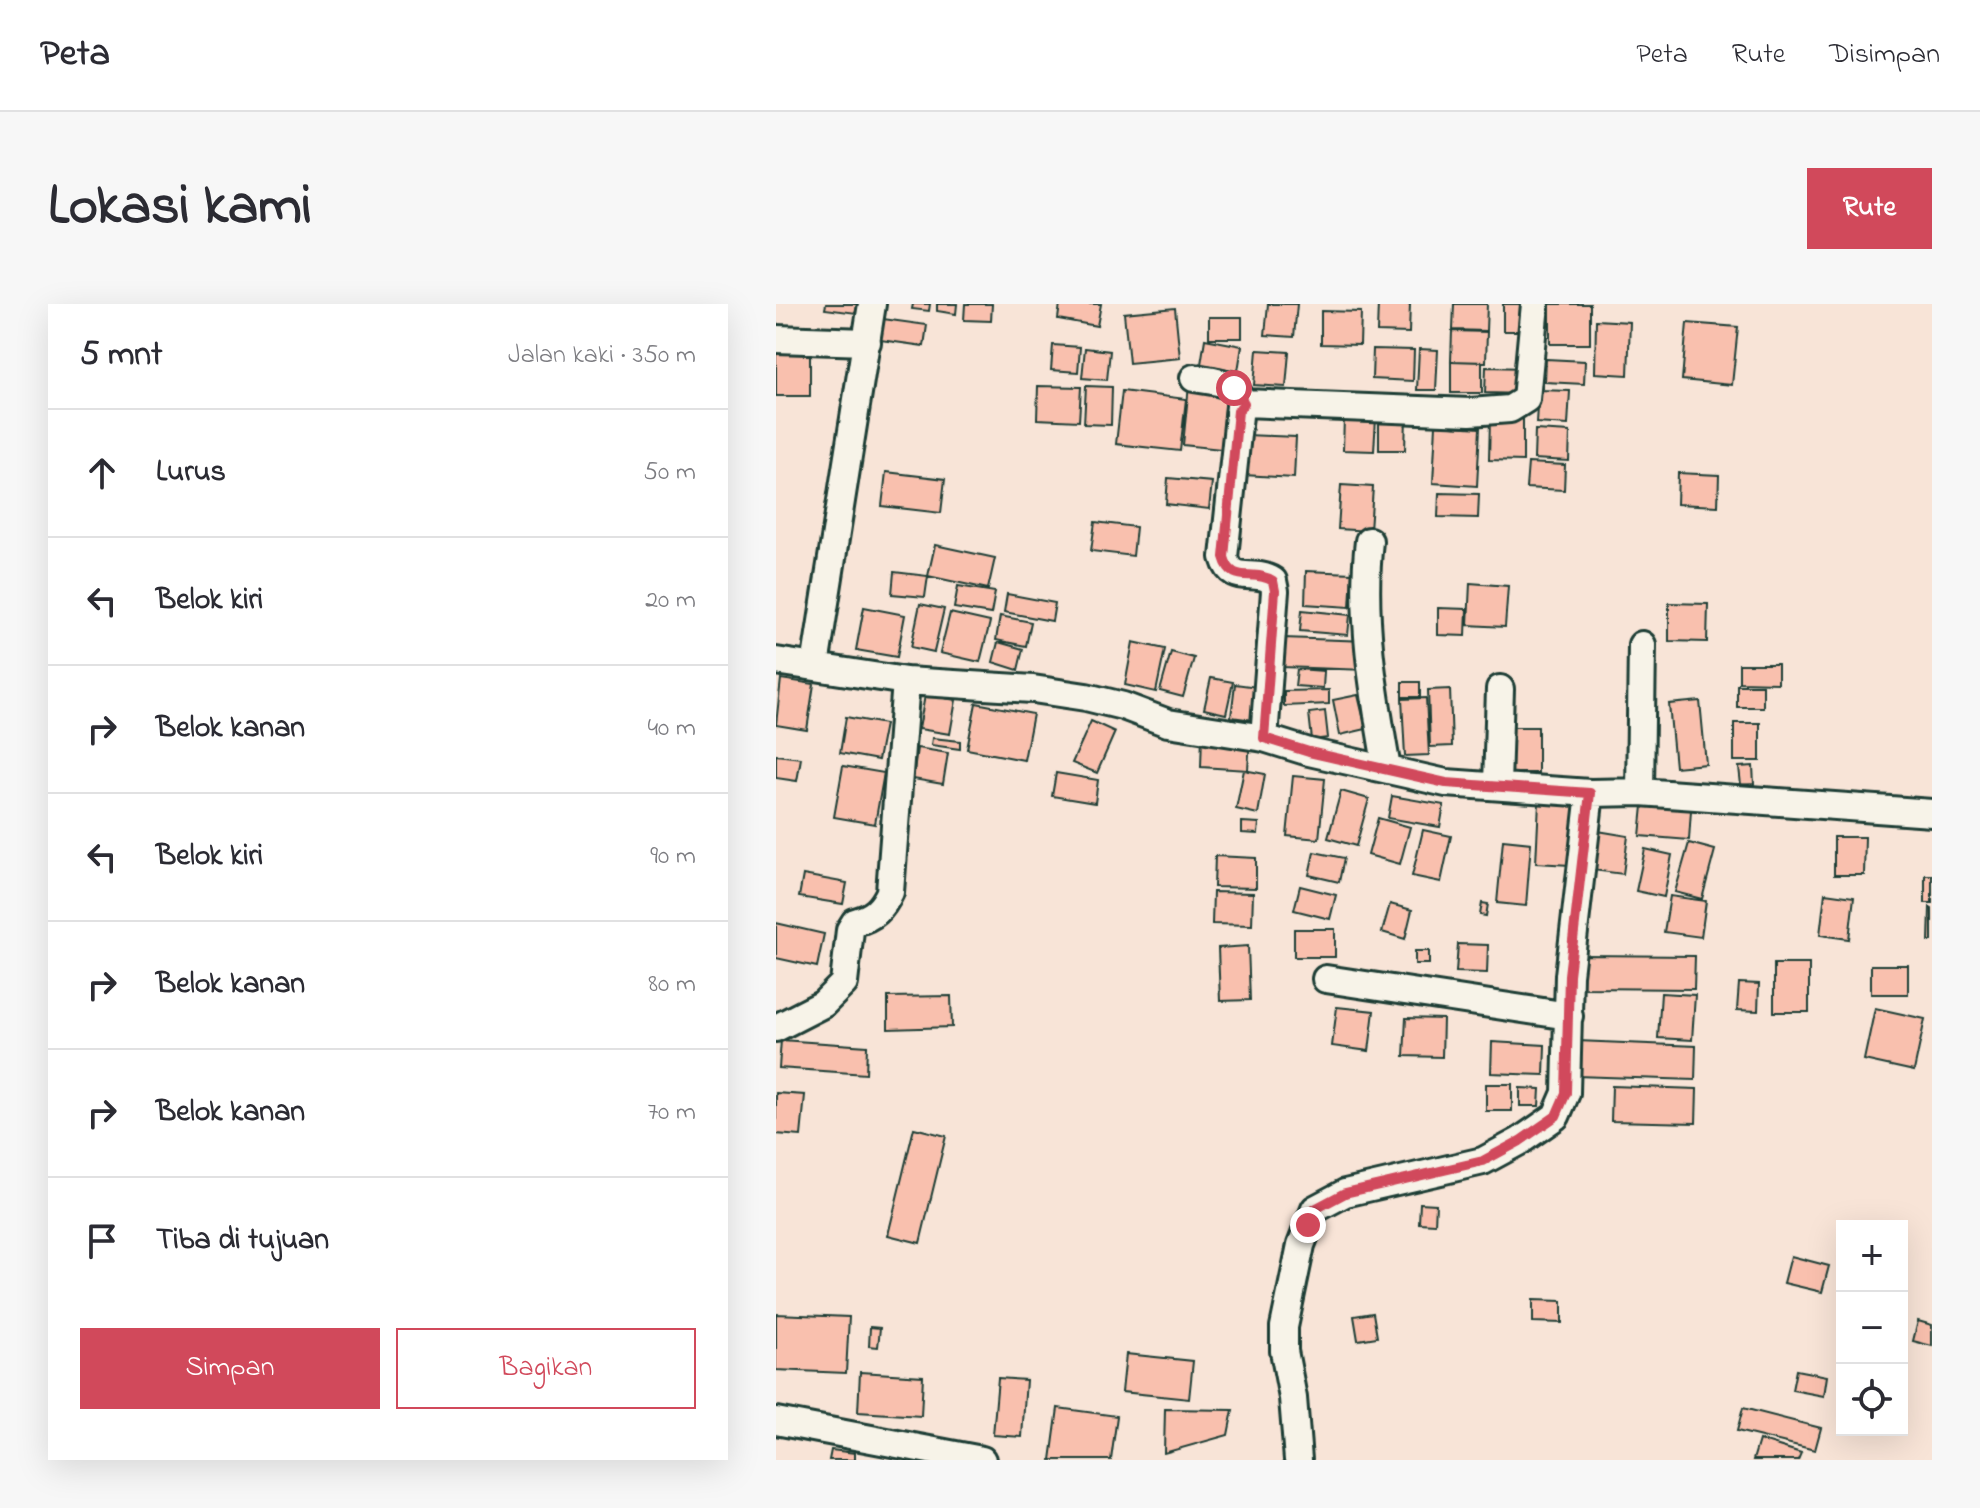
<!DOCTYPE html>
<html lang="id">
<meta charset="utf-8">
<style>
:root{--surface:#fff;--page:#f7f7f7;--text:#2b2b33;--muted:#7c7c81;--line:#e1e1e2;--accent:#d1495b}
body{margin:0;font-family:"Indie Flower",sans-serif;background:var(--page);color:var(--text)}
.controls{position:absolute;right:24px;bottom:24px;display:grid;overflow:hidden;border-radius:0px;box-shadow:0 8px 32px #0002}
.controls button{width:72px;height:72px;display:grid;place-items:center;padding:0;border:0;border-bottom:2px solid var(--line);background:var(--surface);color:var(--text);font:40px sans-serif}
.stop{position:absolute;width:24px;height:24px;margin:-18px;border:6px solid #d1495b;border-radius:50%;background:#fff}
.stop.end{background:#d1495b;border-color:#fff;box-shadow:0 2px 8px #0008}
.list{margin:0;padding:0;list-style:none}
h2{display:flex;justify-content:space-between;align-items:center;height:104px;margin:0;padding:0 32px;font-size:34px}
h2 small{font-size:26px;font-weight:400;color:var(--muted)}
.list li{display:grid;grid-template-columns:52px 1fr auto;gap:24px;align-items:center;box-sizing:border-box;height:128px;padding:0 32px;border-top:2px solid var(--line)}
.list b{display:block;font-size:30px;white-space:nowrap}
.list em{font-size:26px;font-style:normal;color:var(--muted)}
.actions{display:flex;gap:16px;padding:24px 32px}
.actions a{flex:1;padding:18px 0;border:2px solid var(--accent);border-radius:0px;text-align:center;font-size:28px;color:var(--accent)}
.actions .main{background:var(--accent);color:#fff}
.icon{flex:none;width:44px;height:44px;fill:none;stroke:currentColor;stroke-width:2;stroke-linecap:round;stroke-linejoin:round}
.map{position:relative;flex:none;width:1156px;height:1156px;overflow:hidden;border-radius:0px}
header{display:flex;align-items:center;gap:48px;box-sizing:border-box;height:112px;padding:0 40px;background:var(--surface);border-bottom:2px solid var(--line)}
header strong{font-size:38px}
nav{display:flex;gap:44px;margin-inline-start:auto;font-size:28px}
.intro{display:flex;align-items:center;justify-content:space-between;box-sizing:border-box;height:192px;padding:0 48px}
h1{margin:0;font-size:56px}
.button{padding:20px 36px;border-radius:0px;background:var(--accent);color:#fff;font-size:28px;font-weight:700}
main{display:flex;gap:48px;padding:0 48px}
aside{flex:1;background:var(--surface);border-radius:0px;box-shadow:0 8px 32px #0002}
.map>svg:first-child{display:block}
.building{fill:#f9c0ae;stroke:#1f3d34;stroke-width:2}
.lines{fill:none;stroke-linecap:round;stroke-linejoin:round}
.street-casing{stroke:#1f3d34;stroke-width:32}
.street{stroke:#f7f3e8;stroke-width:26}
.route{stroke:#d1495b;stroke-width:10}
</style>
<header>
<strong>Peta</strong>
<nav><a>Peta</a><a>Rute</a><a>Disimpan</a></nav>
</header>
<div class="intro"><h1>Lokasi kami</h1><a class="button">Rute</a></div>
<main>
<aside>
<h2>5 mnt<small>Jalan kaki · 350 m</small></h2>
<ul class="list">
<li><svg class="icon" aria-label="ahead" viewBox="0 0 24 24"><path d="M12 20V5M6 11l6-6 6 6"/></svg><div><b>Lurus</b></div><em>50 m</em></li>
<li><svg class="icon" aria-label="left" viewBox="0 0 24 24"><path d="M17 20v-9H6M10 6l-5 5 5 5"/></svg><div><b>Belok kiri</b></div><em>20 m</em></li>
<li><svg class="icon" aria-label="right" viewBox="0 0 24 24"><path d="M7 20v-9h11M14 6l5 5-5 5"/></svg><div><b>Belok kanan</b></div><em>40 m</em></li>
<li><svg class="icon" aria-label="left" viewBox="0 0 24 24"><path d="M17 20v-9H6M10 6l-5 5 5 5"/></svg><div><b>Belok kiri</b></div><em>90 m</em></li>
<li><svg class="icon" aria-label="right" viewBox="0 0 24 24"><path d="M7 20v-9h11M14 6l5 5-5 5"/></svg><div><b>Belok kanan</b></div><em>80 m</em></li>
<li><svg class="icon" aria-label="right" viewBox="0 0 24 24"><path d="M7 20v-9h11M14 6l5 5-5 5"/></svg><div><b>Belok kanan</b></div><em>70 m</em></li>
<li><svg class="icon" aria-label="arrive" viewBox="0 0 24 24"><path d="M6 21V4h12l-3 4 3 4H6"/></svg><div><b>Tiba di tujuan</b></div></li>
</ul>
<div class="actions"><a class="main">Simpan</a><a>Bagikan</a></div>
</aside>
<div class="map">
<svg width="1156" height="1156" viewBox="0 0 1156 1156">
<rect width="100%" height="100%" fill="#f8e4d7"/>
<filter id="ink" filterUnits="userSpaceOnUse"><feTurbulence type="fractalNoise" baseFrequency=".0125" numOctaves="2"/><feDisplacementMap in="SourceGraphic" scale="16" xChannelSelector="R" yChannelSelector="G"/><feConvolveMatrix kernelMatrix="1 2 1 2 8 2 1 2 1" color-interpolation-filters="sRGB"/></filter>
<g filter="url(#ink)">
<!-- building -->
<path class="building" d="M50 0H89L88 10 49 5Z
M137 0H154L153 7 136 5Z
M161 0H181L180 10 161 7Z
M189 0H216L215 17 188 16Z
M284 0H325L321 22 282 15Z
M492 0H521L518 33 489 31Z
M602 0H634L633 29 601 28Z
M678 0H711L710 27 677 26Z
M727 0H750V27H727Z
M774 0H814V40H774Z
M399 4 404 54 353 59 348 9Z
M545 7 585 8 584 41 545 40Z
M433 13H466V34H433Z
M107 15 151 21 148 42 104 36Z
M820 16 854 18 852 71 819 69Z
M911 19 962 23 956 81 906 76Z
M676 27 711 28 710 58 675 57Z
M429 35 466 42 462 67 425 60Z
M277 41 304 43 302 68 275 66Z
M309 44 334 47 331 76 306 74Z
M597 45 638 46 637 77 596 75Z
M643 45 662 46 660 86H641Z
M481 46 513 48 510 83 478 81Z
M0 48H34V92H0Z
M770 55 809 57 808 80 769 78Z
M675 57 706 58V89H675Z
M710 63 750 64 749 90 709 89Z
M413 81 451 85 445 145 407 141Z
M262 82 305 83 303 117 261 115Z
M310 82 336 83 335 121 308 120Z
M762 86 794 87 792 121 760 119Z
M346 87 410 95 404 147 340 140Z
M603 112 630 113 629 146H603Z
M568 113 600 114 598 147 567 146Z
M714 115H747V157L713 156Z
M660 121 704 124 701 182 657 179Z
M759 126 794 128 793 157 758 155Z
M470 131 520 133 518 174 468 171Z
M752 159 789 161 788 186 750 184Z
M110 168 169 175 165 209 106 202Z
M902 169 943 171 942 202 901 200Z
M392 174 436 178 433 205 390 200Z
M565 181 597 183 594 227 562 225Z
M663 189 703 190 702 214 662 213Z
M319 218 360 223 357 252 315 247Z
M159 241 219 254 212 285 152 272Z
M530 267 576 269 574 303 529 300Z
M118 268 152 272 149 293 116 290Z
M694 279 732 282 729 323 692 321Z
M182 282 219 288 215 310 178 304Z
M231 290 279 299 276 317 228 308Z
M893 299 932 300 931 338 893 337Z
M144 300 168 305 158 348 135 343Z
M88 303 129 311 121 353 80 346Z
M662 304 691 305 690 332 662 331Z
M526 306 574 311 572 331 524 327Z
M174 309 214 318 204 358 164 349Z
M224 312 255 318 250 342 220 336Z
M507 334 592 337 591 366 506 363Z
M222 338 247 345 242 366 217 358Z
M357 338 389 345 380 388 349 381Z
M395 348 418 354 407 393 384 387Z
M963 360H1002V379L963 378Z
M521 365 548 367 547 384 519 382Z
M435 374 457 378 450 410 428 405Z
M5 375 38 380 31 426 0 421Z
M626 378H644V393H626Z
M459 380 482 383 478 416 455 413Z
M961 381H987V403H961Z
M674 385 676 442 654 443 652 386Z
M553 386V400L508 402V387Z
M149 391 180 396 174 430 143 425Z
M582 391 590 425 564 431 557 396Z
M650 394 653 451 629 452 626 395Z
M924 397 930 460 899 463 893 400Z
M200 399 257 410 248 456 191 445Z
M549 407 552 434 536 436 533 409Z
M70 413 109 420 102 456 64 449Z
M315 417 339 428 321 469 296 459Z
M958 419H984V457H958Z
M735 423H762V469H735Z
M426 431 474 434 472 466 425 463Z
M156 434 184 437V445L155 441Z
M141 444 172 449 167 480 137 475Z
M0 451 25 454 21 477 0 474Z
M67 462 108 469 99 520 58 513Z
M977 462 978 480 965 481 963 463Z
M468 466 489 470 482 510 460 505Z
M280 469 322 476 319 499 276 492Z
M517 472 549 475 543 535 511 532Z
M565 487 593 495 580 542 552 534Z
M616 492 668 501 664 523 612 514Z
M763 498 798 500 794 561 760 559Z
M867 502 915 506 913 536 864 532Z
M602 514 634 523 624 560 592 551Z
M466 518 483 519 482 530 466 529Z
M647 526 675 532 665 578 636 572Z
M822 527 852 532 847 570 816 566Z
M1058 533H1089L1088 571H1058Z
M727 536 755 539 750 602 721 599Z
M913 539 939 546 926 595 899 588Z
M869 545 896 551 888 593 860 587Z
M538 548 568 554 563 578 533 571Z
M439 552 480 554V584L438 583Z
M27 571 71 579 67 600 23 593Z
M1149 571H1156V599H1149Z
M524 582 560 591 554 615 518 606Z
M437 588 477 589 476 621 436 620Z
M1049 589 1078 593 1073 635 1044 631Z
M894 592 930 597 925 633 888 628Z
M706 599 712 600 710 612 704 611Z
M614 600 636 606 629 635 606 628Z
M1154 603 1156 604V637H1153Z
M0 619 48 630 41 663 0 654Z
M518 625H559V653H518Z
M682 640 712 641 711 669 680 668Z
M472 642 474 696 444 697 442 644Z
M639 647H653V660H639Z
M807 651 919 652 918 685 807 684Z
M998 660H1033V708H998Z
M1095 661H1132V690H1095Z
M963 679 983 680 982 707 961 706Z
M885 689 919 691 916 736 882 734Z
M175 692 176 723 112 725V693Z
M561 703 598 707 593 747 556 742Z
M1099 704 1149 715 1138 767 1088 756Z
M630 714 667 715 666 753 628 752Z
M5 736 91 742 90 770 3 764Z
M801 737 920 742 919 776 800 772Z
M716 738 769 741 768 771 715 769Z
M710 780H736V807H710Z
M836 782 921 785 920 819 835 817Z
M744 784 764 785 763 802H744Z
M0 789 29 791 25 832 0 830Z
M138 824 170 832 144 939 112 931Z
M644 899 660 900 659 920 643 919Z
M1015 952 1053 962 1046 988 1008 979Z
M757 996 786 997V1019L757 1018Z
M597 1009 601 1033 582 1036 578 1012Z
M0 1010 73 1013 70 1069 0 1066Z
M1142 1017 1156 1021V1042L1137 1037Z
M94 1023 104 1024 102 1043 93 1042Z
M350 1050 417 1057 413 1095 346 1088Z
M1020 1066 1051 1072 1048 1092 1016 1086Z
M84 1068 147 1072 145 1112 82 1108Z
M222 1074 250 1076 246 1133 217 1131Z
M282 1104 341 1112 335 1156H275Z
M967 1104 1045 1124 1039 1146 961 1127Z
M389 1105 457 1106 452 1131 388 1149Z
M983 1136 1025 1149 1022 1156H977Z
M55 1146 79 1149V1156H53Z"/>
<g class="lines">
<defs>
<path id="street" d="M0 35 91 38
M418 74C441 78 456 76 468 99
M593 237C584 312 598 390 611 465
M0 357 130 377 257 385 310 393 347 402 392 419 488 434 533 448 670 479 814 489 864 488 1156 509
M39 362 96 0
M488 434 499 287 497 277C477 264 456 282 448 253L464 102 468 99 694 108 734 105 750 95 759 0
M721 481 724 385
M864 488 866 341
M550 675 793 712
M0 724 47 700 68 679 74 626 79 618C98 613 106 605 114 588L130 377
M0 1117 206 1156
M522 1156 517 1094 508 1047V1023L525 941 539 905 569 889 707 857 744 837 780 812 790 789 793 671 814 489"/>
</defs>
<!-- street casing -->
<use href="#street" class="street-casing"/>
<!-- street -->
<use href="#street" class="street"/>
</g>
</g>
<g class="lines" filter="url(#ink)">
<!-- route -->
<path class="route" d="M458 84 468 99 462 107 448 253C456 282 477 264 497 277L499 287 488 434 533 448 670 479 814 489 793 671 790 789 780 812 744 837 707 857 569 889 539 905 532 921"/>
</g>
</svg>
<div class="controls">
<button>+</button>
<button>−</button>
<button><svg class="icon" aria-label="locate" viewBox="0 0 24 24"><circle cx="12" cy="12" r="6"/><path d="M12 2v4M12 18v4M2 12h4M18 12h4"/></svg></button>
</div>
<div class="stop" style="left:458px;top:84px"></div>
<div class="stop end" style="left:532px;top:921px"></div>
</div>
</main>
